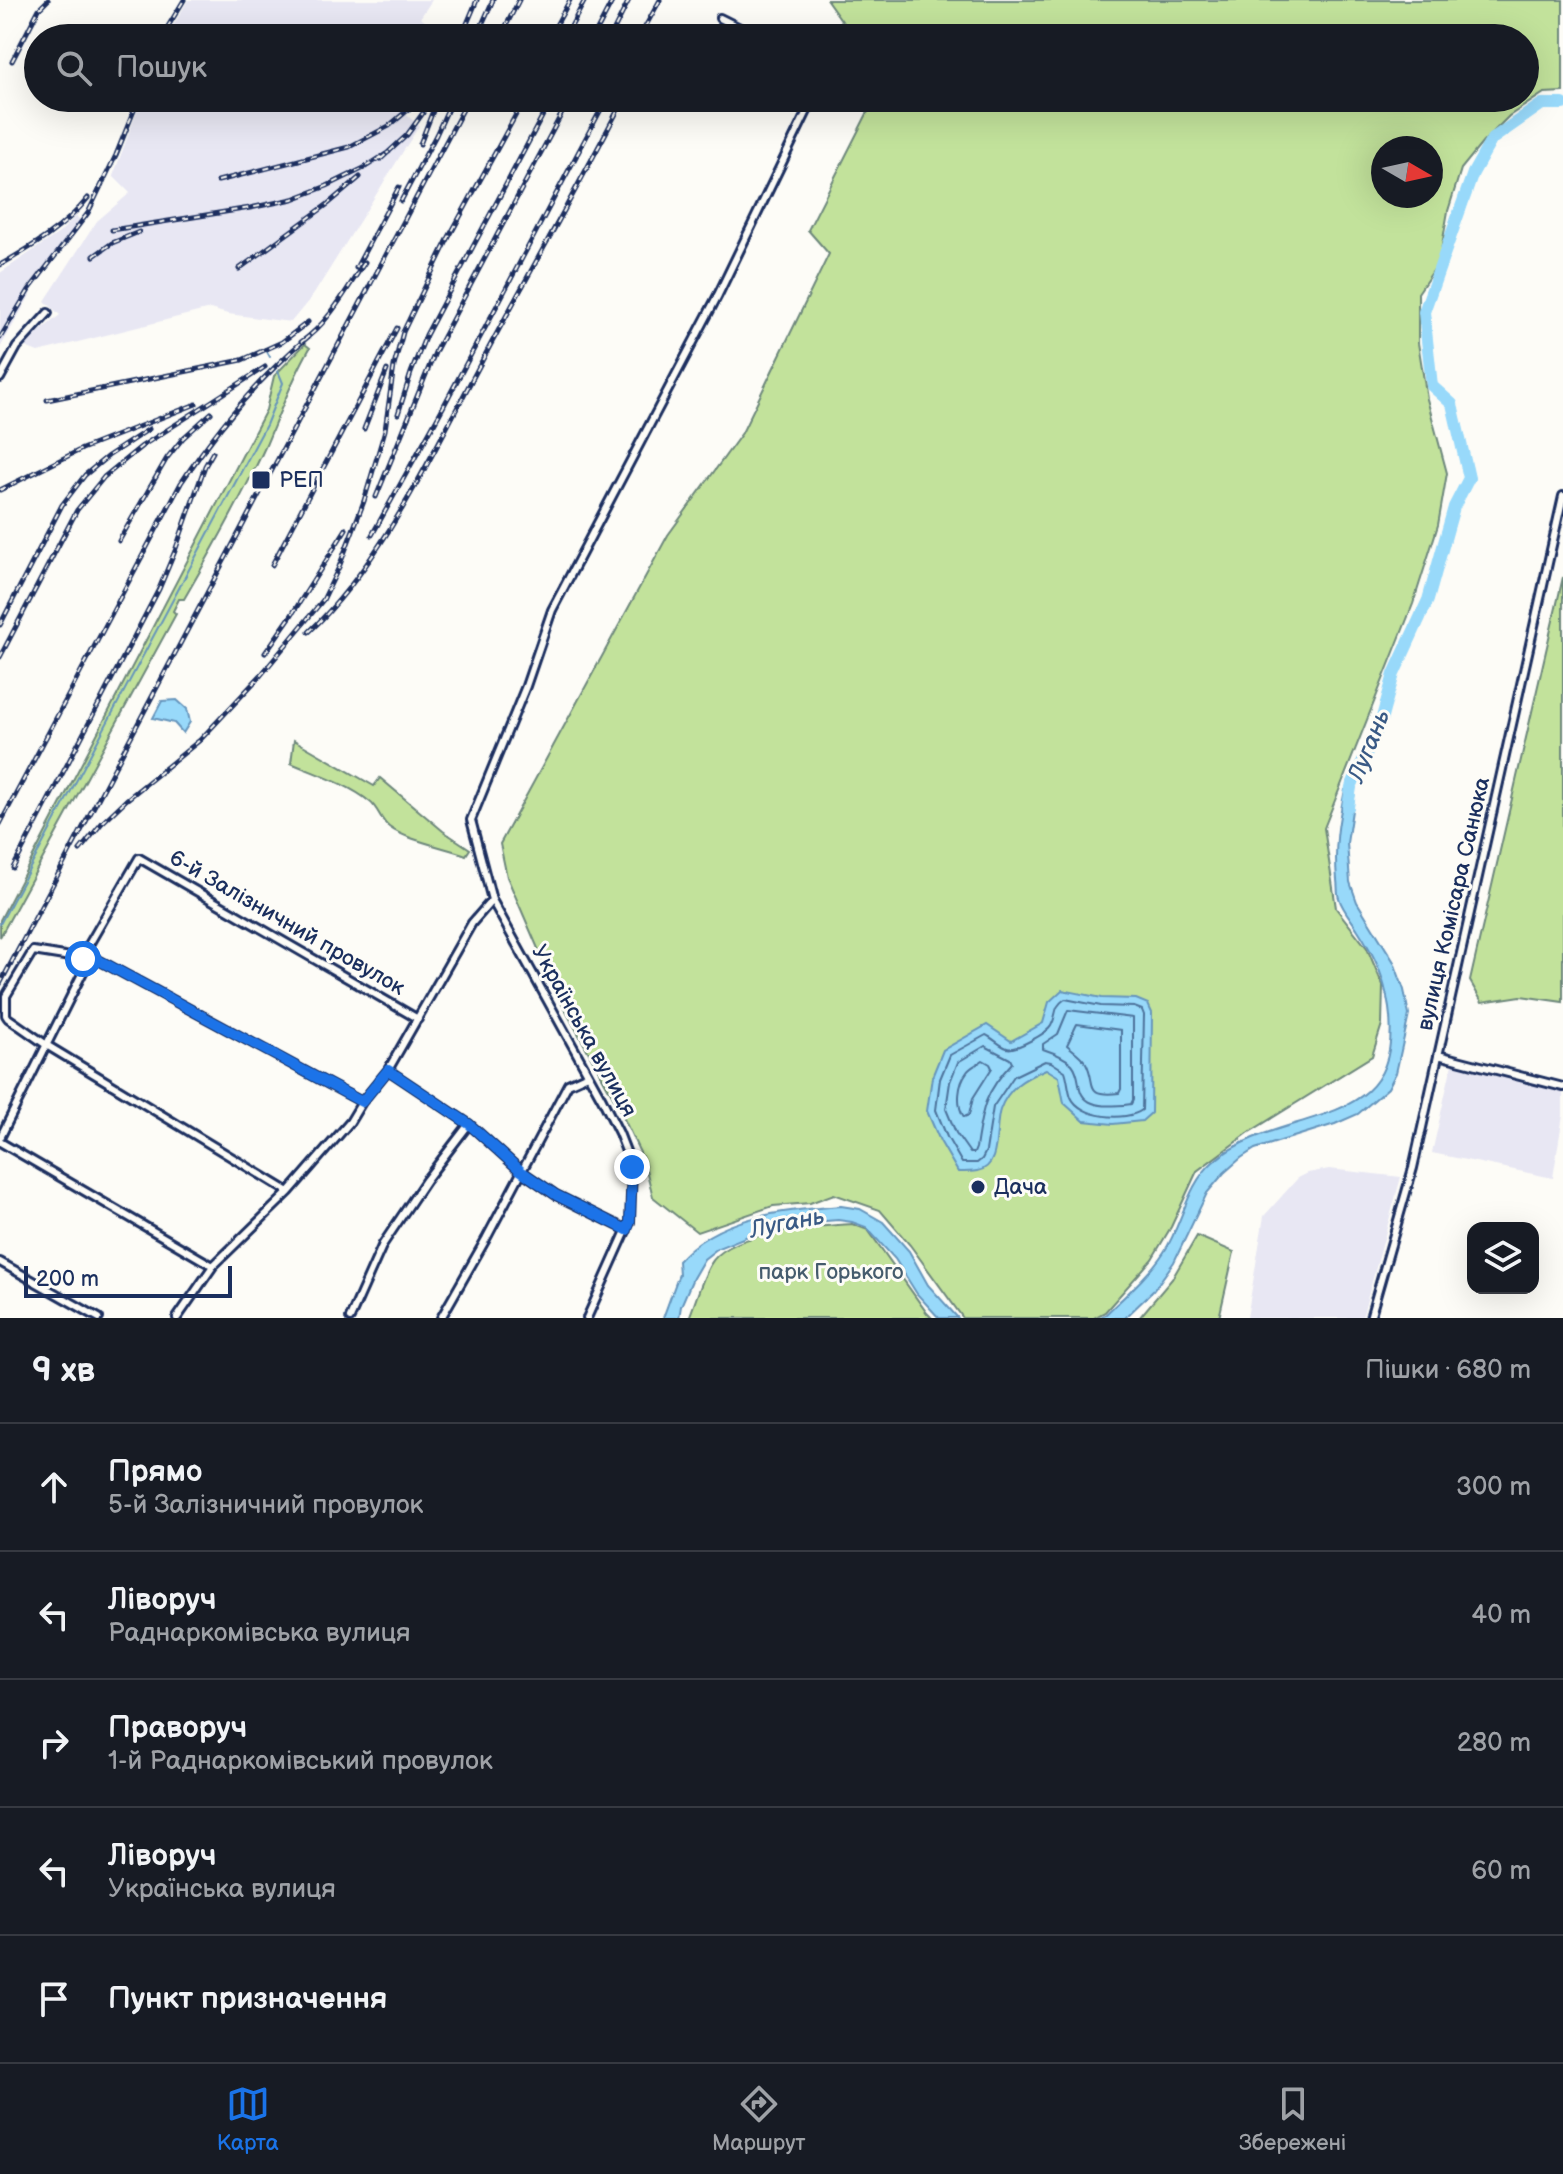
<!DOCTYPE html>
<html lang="uk">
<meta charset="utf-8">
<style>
:root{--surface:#171b24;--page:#242831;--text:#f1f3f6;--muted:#9ea1a6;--line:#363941;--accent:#1a73e8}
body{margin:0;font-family:"Balsamiq Sans",sans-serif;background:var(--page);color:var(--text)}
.controls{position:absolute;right:24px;bottom:24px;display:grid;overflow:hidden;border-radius:16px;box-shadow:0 8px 32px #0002}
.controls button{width:72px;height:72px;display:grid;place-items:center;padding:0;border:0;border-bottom:2px solid var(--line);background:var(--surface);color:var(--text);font:40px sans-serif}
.compass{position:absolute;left:1371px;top:136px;width:72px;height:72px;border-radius:50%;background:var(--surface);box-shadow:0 8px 32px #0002;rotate:99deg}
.scale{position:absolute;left:24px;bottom:20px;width:208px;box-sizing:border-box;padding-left:8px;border:4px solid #1b2f5e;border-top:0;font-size:22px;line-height:28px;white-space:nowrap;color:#1b2f5e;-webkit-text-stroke:6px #fdfcf7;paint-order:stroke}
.stop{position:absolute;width:24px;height:24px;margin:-18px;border:6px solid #1a73e8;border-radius:50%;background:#fff}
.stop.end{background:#1a73e8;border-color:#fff;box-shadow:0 2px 8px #0008}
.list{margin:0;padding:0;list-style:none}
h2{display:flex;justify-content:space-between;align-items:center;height:104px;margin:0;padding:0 32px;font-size:34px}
h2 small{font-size:26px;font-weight:400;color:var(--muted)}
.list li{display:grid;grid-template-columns:52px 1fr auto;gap:24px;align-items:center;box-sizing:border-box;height:128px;padding:0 32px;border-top:2px solid var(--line)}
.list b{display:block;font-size:30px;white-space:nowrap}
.list p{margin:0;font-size:26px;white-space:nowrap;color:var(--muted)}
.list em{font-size:26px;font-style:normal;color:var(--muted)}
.icon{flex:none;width:44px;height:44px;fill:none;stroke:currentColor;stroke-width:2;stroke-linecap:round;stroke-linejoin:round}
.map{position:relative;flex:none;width:1563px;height:1318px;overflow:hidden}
.search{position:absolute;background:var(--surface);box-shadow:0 8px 32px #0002;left:24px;right:24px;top:24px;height:88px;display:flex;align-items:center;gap:20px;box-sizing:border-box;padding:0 28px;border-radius:44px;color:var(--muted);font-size:30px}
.sheet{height:744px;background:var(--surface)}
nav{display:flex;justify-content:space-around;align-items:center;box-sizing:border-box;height:112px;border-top:2px solid var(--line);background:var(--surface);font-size:22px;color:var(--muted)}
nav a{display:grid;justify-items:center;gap:4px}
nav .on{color:var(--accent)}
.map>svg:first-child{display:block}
.built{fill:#e8e7f3}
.green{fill:#c2e29b;stroke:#6e887c;stroke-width:2;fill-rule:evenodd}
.water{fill:#98d9fa;stroke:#6695bc;stroke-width:2}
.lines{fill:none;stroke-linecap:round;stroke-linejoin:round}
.shore{stroke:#4d739c;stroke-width:2}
.stream{stroke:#6695bc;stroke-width:2}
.river{stroke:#98d9fa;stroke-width:12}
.street-casing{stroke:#1b2f5e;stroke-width:12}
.street{stroke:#fdfcf7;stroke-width:6}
.rail-casing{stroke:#1b2f5e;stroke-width:5}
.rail{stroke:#fdfcf7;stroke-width:2;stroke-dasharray:6;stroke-linecap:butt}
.route{stroke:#1a73e8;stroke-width:10}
.poi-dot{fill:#1b2f5e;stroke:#fdfcf7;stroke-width:3}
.labels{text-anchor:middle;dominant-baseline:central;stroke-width:6;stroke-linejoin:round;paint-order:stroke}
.poi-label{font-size:22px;fill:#1b2f5e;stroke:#fdfcf7;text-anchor:start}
.street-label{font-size:22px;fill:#1b2f5e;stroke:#fdfcf7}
.park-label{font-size:22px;fill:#455c6d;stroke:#fdfcf7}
.water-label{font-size:24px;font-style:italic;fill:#3a5a85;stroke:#fdfcf7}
</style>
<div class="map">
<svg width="1563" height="1318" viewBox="0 0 1563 1318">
<rect width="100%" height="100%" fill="#fdfcf7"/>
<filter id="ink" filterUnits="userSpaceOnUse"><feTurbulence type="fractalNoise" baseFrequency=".0125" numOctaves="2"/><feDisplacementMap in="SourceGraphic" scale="16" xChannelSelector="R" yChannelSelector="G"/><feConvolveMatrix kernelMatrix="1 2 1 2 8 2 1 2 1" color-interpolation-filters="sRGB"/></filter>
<g filter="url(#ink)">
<!-- built -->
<path class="built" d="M188 0H432L420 18 444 33 441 38H166Z
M142 98H406L398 107 419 126 314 294 291 322 228 314 210 309 38 352 25 347 40 331 60 315 45 301 97 221 130 193 113 176Z
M76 216 80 220 27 288 32 292 0 348V273L59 233Z
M1452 1064 1563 1090V1115L1553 1178 1432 1153Z
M1329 1169 1401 1177 1362 1318H1247L1264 1216 1298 1178 1308 1173Z"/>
<!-- green -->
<path class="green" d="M827 0H1563V92L1544 93 1509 116 1483 142 1461 169 1448 211 1439 262 1418 293V343L1427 399 1447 473 1438 525 1413 604 1324 828 1336 908 1367 948 1383 986 1382 1024 1372 1056 1248 1133 1197 1171 1171 1227 1152 1259 1105 1312 1094 1318H963L910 1245 880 1210 834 1194 810 1203 773 1206 697 1232 653 1197 644 1161 616 1102 562 1004 507 877 500 844 668 535 742 433 829 254 808 230 875 98H1525V38H854ZM1383 148H1431V196H1383Z
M305 344 310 348C292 379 280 412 266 445 242 498 213 549 184 599H179L173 611 176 614 0 937V920L266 410 274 376Z
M1563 577V1002L1521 996 1482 1002 1470 981Z
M294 740 374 786 380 778 443 831 470 849 466 855C444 847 406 840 389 827 381 821 378 808 370 802 348 784 316 774 291 763Z
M852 1224 868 1230 927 1313 932 1318H689C696 1301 701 1281 710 1265 729 1230 816 1227 852 1224Z
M1197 1236 1234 1252 1219 1318H1139L1172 1279Z"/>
<!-- water -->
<path class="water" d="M177 700 187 709 190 722 183 733 174 723 153 718 162 701Z
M1345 790 1355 791 1347 843 1350 882 1357 902 1394 962 1404 990 1409 1015 1396 1073 1388 1088 1358 1114 1335 1124 1255 1149 1241 1158 1224 1173 1207 1193 1174 1262 1153 1291 1125 1318H1099L1106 1314C1126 1295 1149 1275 1164 1252 1183 1223 1186 1186 1213 1162 1280 1103 1407 1137 1389 1008 1384 976 1375 956 1358 930 1352 920 1342 909 1339 898 1337 893 1338 886 1337 880 1334 848 1338 822 1345 790Z
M1062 990 1102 998 1136 999 1148 1004 1152 1013 1151 1113 1142 1121 1113 1124 1084 1121 1064 1103 1059 1077 1046 1069C1025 1078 1008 1087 1000 1110 994 1127 1002 1168 977 1171 971 1172 964 1172 958 1172L940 1141 927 1111 932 1077 943 1050 987 1025 1011 1041 1043 1023 1049 1002Z
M841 1206 860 1209 883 1222 909 1251 928 1285 958 1318H939L917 1294 895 1259 866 1227 852 1222 838 1220 775 1225 718 1248 704 1259 693 1278 681 1306 679 1318H663L679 1274 678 1261C719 1215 783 1211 841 1206Z"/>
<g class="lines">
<!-- shore -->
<path class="shore" d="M1065 999 1101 1006 1134 1007 1142 1010 1144 1015 1142 1110C1126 1122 1080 1118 1071 1097 1068 1089 1068 1079 1065 1071L1051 1062 1045 1061 1014 1076 993 1107 986 1151 982 1159 977 1163H962L947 1137 936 1110 940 1079 950 1055 986 1035C993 1038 1000 1046 1007 1048 1015 1051 1047 1033 1051 1026 1058 1014 1052 1008 1065 999Z
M1068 1010 1133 1018V1100L1131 1104C1114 1106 1085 1110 1080 1089 1078 1080 1078 1071 1072 1064 1064 1056 1052 1052 1043 1049V1044L1058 1034Z
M1077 1024 1121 1030V1089L1119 1093C1083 1097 1097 1084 1086 1063 1081 1055 1073 1050 1067 1045Z
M985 1046 1010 1059 1012 1063C984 1093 982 1109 976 1148L974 1153H970L956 1133 946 1109 950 1082 958 1062Z
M983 1060 990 1064 992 1068 973 1098 969 1115 964 1117C956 1105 958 1084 967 1072 970 1067 978 1064 983 1060Z"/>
<!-- stream -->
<path class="stream" d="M265 348 270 357
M0 924 266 425 283 383 278 371"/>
<!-- river -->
<path class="river" d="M1348 807 1351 787 1381 721 1394 674 1428 600 1454 507 1469 478 1452 404 1432 386 1424 312 1473 173 1492 139 1542 104H1563"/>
<defs>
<path id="street" d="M720 18 760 38
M0 378 17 347 48 313
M1438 1055 1563 1087
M388 1070 469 1124 521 1171 556 1195 627 1230
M0 1138 91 956 87 948 139 858 418 1019
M0 1142 213 1266
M289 1192 48 1046 8 1018 6 1015V996L33 951 83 959 91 956 362 1102
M0 1262 99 1318
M177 1318 213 1266 289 1192 350 1122 362 1102 388 1070 472 923 492 900
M350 1318 383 1244 426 1180 469 1124
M441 1318 486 1239 568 1084 588 1075
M587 1318 630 1222 632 1167 619 1133 602 1099 492 900 471 820 526 686 552 610 718 295 810 105 807 98
M1370 1318 1413 1168 1563 496"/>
</defs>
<!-- street casing -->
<use href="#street" class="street-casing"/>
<!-- street -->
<use href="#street" class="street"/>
<defs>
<path id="rail" d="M161 38 184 0
M461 38 477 0
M476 38 493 0
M500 38 519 0
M549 38 570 0
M565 38 585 0
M593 38 613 0
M610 38 629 0
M639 38 660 0
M12 61 39 9 48 0
M420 144 438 98
M381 159 407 135 423 113
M218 181 349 147 389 126 422 98
M401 201 436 135 453 98
M112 230 250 208 293 199 327 186 364 168 389 152
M94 256 112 243 139 232
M0 265C32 247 65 227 88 198
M356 268 399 187
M239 269 328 204 360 177
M0 338 29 290 88 213 116 155 139 98
M301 342C329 323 346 290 365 262
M47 400 242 360 282 342 308 322
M398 414 411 373 426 335 552 98
M364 429 387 370
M0 490 82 449 196 404
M376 497 436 350 570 98
M372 535 441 411 607 98
M119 541 167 458 183 438 211 413
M272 565 397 328
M0 625 62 505 85 475 108 456 149 429
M309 632C380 565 430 458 476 372 525 280 577 190 624 98
M265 653 291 616 346 529
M0 657 77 510 104 477 142 446 265 367
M0 824 181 483C217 428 259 378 309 336
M80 850 102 823 126 800 200 740 261 675 323 600 339 567 364 501 385 430 394 366 403 332 449 237 525 98
M13 868 159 589 175 551 205 466 213 452
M0 984 469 98"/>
</defs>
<!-- rail casing -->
<use href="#rail" class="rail-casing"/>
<!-- rail -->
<use href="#rail" class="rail"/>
</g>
</g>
<g class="lines" filter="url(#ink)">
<!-- route -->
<path class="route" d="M83 959 91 956 362 1102 388 1070 469 1124 521 1171 556 1195 627 1230 630 1222 632 1167"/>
</g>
<!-- markers -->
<g class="poi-dot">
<rect x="251" y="470" width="20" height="20" rx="4"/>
<circle cx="978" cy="1187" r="8"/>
</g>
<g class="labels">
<!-- poi labels -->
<g class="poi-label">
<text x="279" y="480">РЕП</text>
<text x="994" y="1187">Дача</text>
</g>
<!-- street labels -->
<g class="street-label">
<text transform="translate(1454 904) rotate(-77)">вулиця Комісара Санюка</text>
<text transform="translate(287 923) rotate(30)">6-й Залізничний провулок</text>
<text transform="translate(584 1031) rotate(61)">Українська вулиця</text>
</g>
<!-- park labels -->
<g class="park-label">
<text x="831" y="1272">парк Горького</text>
</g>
<!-- water labels -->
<g class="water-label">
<text transform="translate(1369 746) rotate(-68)">Лугань</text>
<text transform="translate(787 1223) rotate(-11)">Лугань</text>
</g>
</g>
</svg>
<div class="controls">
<button><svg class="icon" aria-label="layers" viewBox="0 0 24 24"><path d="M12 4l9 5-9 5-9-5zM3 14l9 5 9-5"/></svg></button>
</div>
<svg class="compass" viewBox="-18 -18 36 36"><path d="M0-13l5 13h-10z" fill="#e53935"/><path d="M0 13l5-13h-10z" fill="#9ea1a6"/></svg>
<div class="scale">200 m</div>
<div class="stop" style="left:83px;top:959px"></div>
<div class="stop end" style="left:632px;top:1167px"></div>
<div class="search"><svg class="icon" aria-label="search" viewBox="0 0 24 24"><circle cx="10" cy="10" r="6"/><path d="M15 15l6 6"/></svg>Пошук</div>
</div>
<section class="sheet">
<h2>9 хв<small>Пішки · 680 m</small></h2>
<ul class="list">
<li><svg class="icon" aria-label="ahead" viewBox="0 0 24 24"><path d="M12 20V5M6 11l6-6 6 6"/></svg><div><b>Прямо</b><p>5-й Залізничний провулок</p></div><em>300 m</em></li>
<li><svg class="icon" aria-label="left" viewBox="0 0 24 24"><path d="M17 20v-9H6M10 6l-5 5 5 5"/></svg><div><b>Ліворуч</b><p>Раднаркомівська вулиця</p></div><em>40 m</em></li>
<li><svg class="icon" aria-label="right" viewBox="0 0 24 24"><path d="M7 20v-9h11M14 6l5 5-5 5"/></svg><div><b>Праворуч</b><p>1-й Раднаркомівський провулок</p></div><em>280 m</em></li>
<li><svg class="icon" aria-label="left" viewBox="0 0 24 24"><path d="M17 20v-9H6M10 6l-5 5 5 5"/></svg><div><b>Ліворуч</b><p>Українська вулиця</p></div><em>60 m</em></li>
<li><svg class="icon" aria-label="arrive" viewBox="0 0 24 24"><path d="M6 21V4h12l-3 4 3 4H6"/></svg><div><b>Пункт призначення</b></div></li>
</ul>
</section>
<nav>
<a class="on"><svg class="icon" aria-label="map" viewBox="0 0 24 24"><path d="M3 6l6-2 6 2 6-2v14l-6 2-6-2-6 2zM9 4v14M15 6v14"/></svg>Карта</a>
<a><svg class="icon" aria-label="directions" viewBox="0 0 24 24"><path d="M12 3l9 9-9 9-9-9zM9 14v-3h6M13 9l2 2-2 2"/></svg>Маршрут</a>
<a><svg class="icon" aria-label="saved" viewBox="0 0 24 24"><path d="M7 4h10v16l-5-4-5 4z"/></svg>Збережені</a>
</nav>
